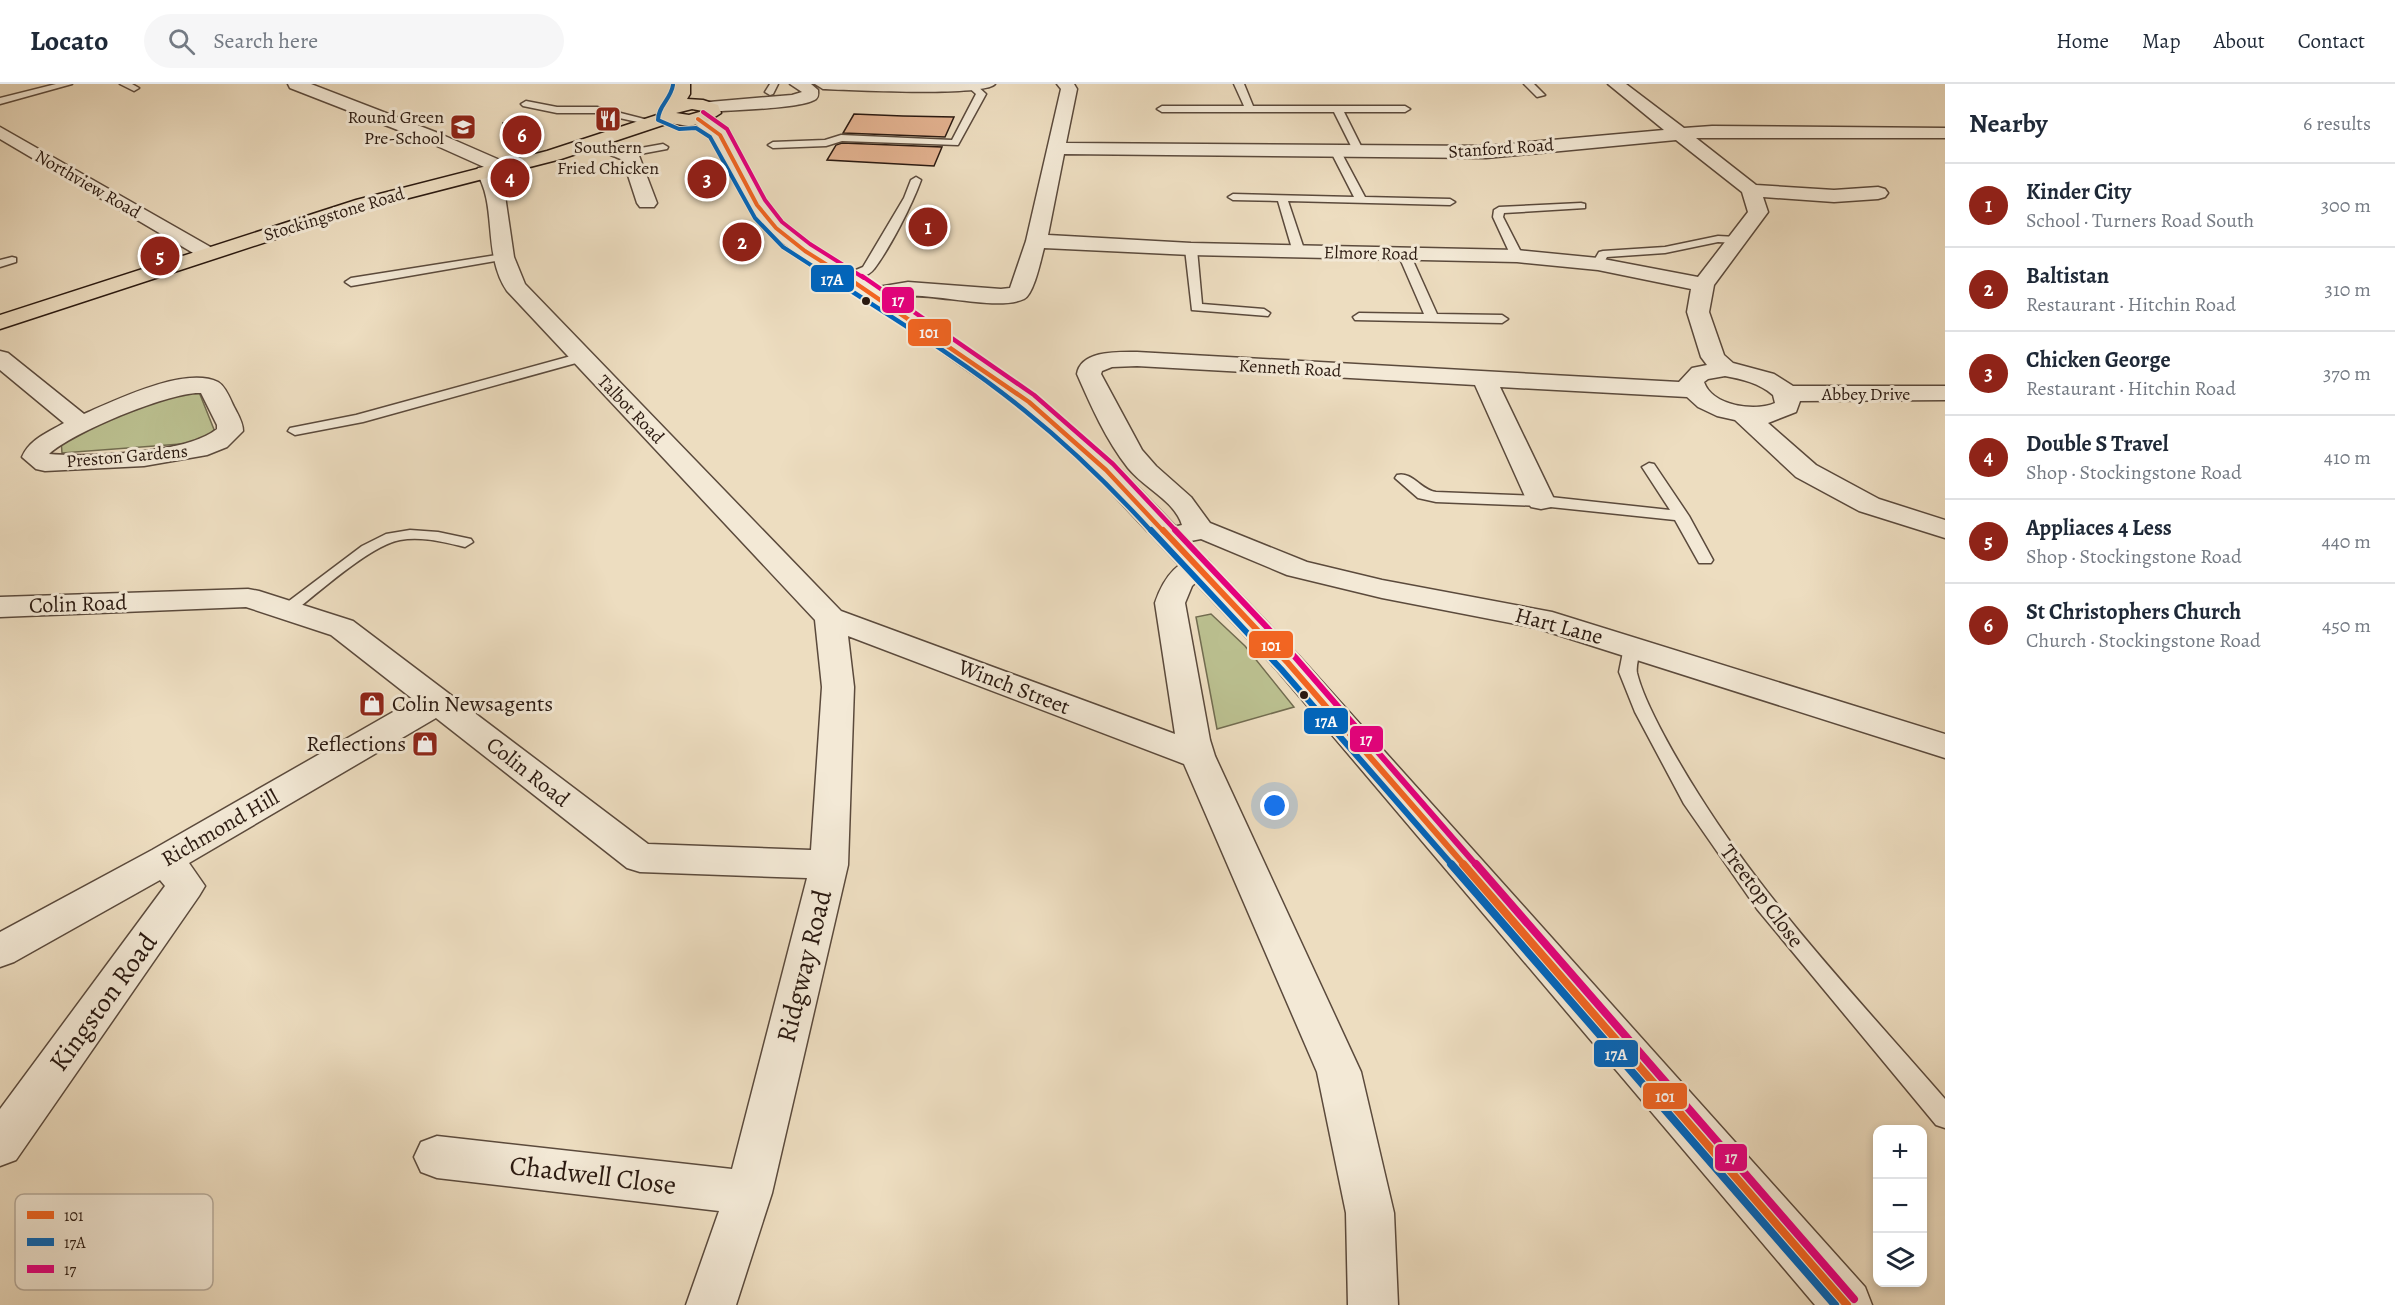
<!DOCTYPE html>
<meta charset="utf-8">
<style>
:root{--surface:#fff;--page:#f6f6f7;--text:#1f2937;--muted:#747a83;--line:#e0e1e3;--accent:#8f2418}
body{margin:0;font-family:Alegreya,serif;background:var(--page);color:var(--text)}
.controls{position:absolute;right:18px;bottom:18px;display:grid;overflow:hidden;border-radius:12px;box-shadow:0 3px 9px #0003}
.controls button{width:54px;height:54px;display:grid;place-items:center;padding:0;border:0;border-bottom:2px solid var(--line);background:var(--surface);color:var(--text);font:30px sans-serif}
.you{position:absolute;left:1275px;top:722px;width:21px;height:21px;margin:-15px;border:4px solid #fff;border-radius:50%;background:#1a73e8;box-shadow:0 0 0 9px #1a73e833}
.badge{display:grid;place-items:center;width:39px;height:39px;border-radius:50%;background:var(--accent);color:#fff;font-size:20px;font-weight:700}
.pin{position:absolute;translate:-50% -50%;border:3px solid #fff;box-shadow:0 2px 6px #0006}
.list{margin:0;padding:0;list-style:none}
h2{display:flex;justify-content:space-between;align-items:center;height:78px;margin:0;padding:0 24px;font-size:26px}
h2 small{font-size:20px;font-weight:400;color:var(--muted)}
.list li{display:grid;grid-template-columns:39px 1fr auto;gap:18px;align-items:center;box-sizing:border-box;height:84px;padding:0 24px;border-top:2px solid var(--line)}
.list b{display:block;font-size:22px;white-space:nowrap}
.list p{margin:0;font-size:20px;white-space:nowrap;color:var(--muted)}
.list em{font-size:20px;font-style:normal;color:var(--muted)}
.icon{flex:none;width:33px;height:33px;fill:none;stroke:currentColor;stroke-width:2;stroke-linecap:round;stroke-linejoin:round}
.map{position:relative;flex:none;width:1945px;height:1221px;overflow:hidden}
header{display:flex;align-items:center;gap:36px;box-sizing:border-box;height:84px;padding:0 30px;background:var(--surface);border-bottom:2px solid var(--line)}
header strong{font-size:28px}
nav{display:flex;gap:33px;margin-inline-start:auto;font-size:21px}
.search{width:420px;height:54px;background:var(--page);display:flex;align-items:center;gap:15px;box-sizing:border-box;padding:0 21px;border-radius:33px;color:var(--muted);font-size:22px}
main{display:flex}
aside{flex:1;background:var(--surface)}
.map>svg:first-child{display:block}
.green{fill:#bbc090;stroke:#726c50;stroke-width:1.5}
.building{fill:#e2b18f;stroke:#2a1910;stroke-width:1.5}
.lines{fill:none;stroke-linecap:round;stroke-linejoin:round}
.service-casing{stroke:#5b4a3c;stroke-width:3}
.minor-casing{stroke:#5b4a3c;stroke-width:3}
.tertiary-casing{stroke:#5b4a3c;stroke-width:3}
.primary-casing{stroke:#2a1910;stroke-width:3}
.service{fill:#f3e9d6;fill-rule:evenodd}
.minor{fill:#f3e9d6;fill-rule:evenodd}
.tertiary{fill:#f3e9d6;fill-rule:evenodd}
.primary{fill:#edddc0;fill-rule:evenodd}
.bus-1-far3-casing{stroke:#f3e9d6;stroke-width:6}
.bus-1-far2-casing{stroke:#f3e9d6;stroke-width:8}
.bus-1-far1-casing{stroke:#f3e9d6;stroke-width:10}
.bus-1-casing{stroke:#f3e9d6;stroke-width:12}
.bus-2-far3-casing{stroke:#f3e9d6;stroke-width:6}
.bus-2-far2-casing{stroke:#f3e9d6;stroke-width:8}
.bus-2-far1-casing{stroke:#f3e9d6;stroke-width:10}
.bus-2-casing{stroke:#f3e9d6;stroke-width:12}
.bus-3-far3-casing{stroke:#f3e9d6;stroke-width:6}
.bus-3-far2-casing{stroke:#f3e9d6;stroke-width:8}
.bus-3-far1-casing{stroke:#f3e9d6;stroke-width:10}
.bus-3-casing{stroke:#f3e9d6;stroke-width:12}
.bus-1-far3{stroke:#f26522;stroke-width:4}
.bus-1-far2{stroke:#f26522;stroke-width:4.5}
.bus-1-far1{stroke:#f26522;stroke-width:6}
.bus-1{stroke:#f26522;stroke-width:8}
.bus-2-far3{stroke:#0065bd;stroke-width:4}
.bus-2-far2{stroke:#0065bd;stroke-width:4.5}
.bus-2-far1{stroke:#0065bd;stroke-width:6}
.bus-2{stroke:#0065bd;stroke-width:8}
.bus-3-far3{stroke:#e5007d;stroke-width:4}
.bus-3-far2{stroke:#e5007d;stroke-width:4.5}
.bus-3-far1{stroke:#e5007d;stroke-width:6}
.bus-3{stroke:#e5007d;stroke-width:8}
.bus-dot{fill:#2a1910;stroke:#f3e9d6;stroke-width:2}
.labels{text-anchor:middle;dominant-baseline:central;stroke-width:6;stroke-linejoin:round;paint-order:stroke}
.far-poi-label{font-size:18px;fill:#2a1910;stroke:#f3e9d6;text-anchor:end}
.far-street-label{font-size:18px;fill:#2a1910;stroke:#f3e9d6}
.street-label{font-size:22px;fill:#2a1910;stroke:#f3e9d6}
.poi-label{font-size:22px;fill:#2a1910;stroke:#f3e9d6;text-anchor:start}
.near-street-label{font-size:27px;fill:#2a1910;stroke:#f3e9d6}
.key{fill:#f3e9d6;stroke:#b7ab9b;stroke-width:1.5}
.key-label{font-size:16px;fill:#2a1910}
.line-badge{stroke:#f3e9d6;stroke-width:2}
.badge-label{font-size:16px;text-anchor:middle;font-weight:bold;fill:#fff}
</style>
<header>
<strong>Locato</strong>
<div class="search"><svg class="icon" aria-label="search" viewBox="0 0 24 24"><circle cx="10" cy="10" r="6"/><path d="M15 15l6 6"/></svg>Search here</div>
<nav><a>Home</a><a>Map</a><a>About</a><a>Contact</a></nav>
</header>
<main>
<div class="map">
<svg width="1945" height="1221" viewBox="0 0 1945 1221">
<rect width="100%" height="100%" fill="#edddc0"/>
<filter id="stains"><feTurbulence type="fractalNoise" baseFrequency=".00333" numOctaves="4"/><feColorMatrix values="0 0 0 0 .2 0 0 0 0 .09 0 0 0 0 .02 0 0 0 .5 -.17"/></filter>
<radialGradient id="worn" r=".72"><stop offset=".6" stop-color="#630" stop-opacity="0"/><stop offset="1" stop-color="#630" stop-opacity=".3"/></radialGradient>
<!-- green -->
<path class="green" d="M199 308 215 348 194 359 62 369 61 356 173 309Z
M1211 530 1245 562 1294 623 1217 645 1196 533Z"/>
<!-- building -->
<path class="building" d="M854 30 903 32 954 33 945 53 843 49Z
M534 36 540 63 508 66 503 39Z
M842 59 942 63 934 82 827 76 836 61Z"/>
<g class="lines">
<defs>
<path id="service" d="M56 0H72L0 20V14Z
M120 0H132L139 4 134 7Z
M770 0H778L773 10 770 11 765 8Z
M969 0H975L986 10 958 61 842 57 826 62 773 64 768 61 773 58 825 56 841 51 952 56 976 10 967 2Z
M1234 0H1244L1253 22H1405L1410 25 1405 28H1344L1364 68 1359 71 1354 68 1334 28H1162L1157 25 1162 22H1244Z
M1524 0H1534L1545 11 1537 13Z
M526 17 557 23H597L656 38 651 41 597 29H557L523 22 521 20Z
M663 60 668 63 667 65 624 73 619 70 624 67Z
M1336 65 1341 68 1365 113 1450 115 1455 118 1450 121 1288 117 1305 168 1299 171 1293 168 1278 117 1233 116 1228 113 1233 110 1354 113 1331 68Z
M916 93 921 96C912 121 890 164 874 185 869 192 852 198 844 197V191L863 183 904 114 911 96Z
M1581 119 1585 120V124L1504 129 1503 133 1523 172 1517 175 1511 172 1493 133 1494 126 1499 123Z
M1718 152 1737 153 1743 156 1737 159 1718 158 1665 169 1607 173 1602 182 1598 183 1592 180 1599 168 1603 167 1665 163Z
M1191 162 1197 165 1202 220 1264 225 1270 229 1268 232 1192 226 1185 165Z
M1404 167 1410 170 1437 230 1502 231 1508 235 1502 239 1355 236 1353 233 1359 229 1424 230 1398 170Z
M503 170 509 173 507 175 351 202 345 198 351 194Z
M12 173 16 174V178L0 183V176Z
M582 269 589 273 587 276 363 338 295 351 288 347 290 344 356 331Z
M1649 379 1654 380 1689 432 1713 476 1711 479H1699L1675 436 1541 422 1436 418 1418 414 1395 394 1397 391C1412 387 1421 406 1436 408L1541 412 1670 426 1642 383Z
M410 446 438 448 471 455 473 458 465 463C444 458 421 452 400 456 369 462 317 510 291 530H279L277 526 362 462 386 450Z
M1631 556 1637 558C1643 567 1635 579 1637 589 1645 622 1680 681 1699 711 1768 821 1860 917 1945 1015V1044L1936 1041 1757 825 1684 720 1635 628 1619 588 1625 558Z"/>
<path id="minor" d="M288 0H311L438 49 509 80 511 84 509 88H495L503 98 514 173 525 200 841 527 1175 650 1155 519C1163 495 1180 469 1208 476L1213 482 1192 502 1185 519 1210 656 1215 672 1361 988 1394 1129 1398 1221H1348L1346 1129 1317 988 1184 680 848 552 854 603 848 781 772 1109 736 1221H686L719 1127 437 1094 421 1088 414 1073 421 1058 437 1052 732 1085 807 794 640 788 627 784 436 634 189 779 205 802 199 812 16 1076 0 1082V1025L165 802 160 796 14 878 0 883V848L152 766 414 616 331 551 246 523 0 533V513L248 505 259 507 353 537 648 760 811 766 822 603 815 536 507 207C482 170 498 121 476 88L478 84 484 83 426 57 290 4Z
M790 0H811L818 6C818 10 819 12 816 15 802 25 730 26 709 28L703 27 700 23 703 19 709 18 792 11 802 8Z
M815 0H995C985 13 847 6 823 5Z
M1057 0H1074L1077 5 1066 59 1486 62 1664 46 1608 0H1626L1684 44 1712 42 1945 44V54H1696L1756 101 1834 106 1878 103 1885 105 1888 109 1885 113 1878 115 1834 118 1763 113 1768 128 1714 201 1709 228 1724 271 1733 279 1774 290 1793 302H1945V316L1800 317 1796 328 1768 339 1816 381 1879 415 1945 436V454L1859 427 1796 393 1735 336 1717 332 1698 323 1687 313 1500 303 1555 417 1551 423 1541 425 1531 423 1527 417 1475 301 1137 282 1112 283 1102 287 1101 290 1142 366 1156 382 1191 413 1210 439 1307 478 1382 496 1552 528 1945 650V674L1536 544 1382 514 1287 491 1201 455 1170 461 1160 458 1156 452 1160 446 1182 441C1174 416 1144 404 1128 384 1106 356 1091 322 1077 290 1081 266 1118 268 1137 268L1679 298 1692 284 1707 281 1701 273 1687 228 1691 205 1598 186 1517 178 1191 171 1044 164C1041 175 1034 210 1024 215 998 227 938 210 908 212 893 212 880 218 866 215L863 210 866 205 908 198 1001 205 1010 204 1026 157 1061 5ZM1676 56 1742 108 1748 128 1698 193 1598 174 1517 166 1191 159 1048 151 1064 70 1486 74ZM1725 292C1742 295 1759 299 1773 311L1775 319C1755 328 1712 322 1704 298L1708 295Z
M0 43 214 165 218 169 214 173 207 175 200 173 0 55Z
M595 53 638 69 657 119 654 123H640L637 119 623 76 589 62 586 58 589 54Z
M0 267 8 269 84 330C116 316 185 282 218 298 225 302 230 314 233 321 237 329 243 338 243 347L227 363 207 371 144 382 45 387 36 385 22 373C30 355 47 349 64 339L0 286ZM201 309 217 341V345C187 370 89 373 49 370 71 349 171 307 201 309Z"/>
<path id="tertiary" d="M698 30 704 31 726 47 766 119 783 140 812 163 882 205 1038 313 1116 380 1299 572 1865 1203 1872 1221H1815L1277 586 1096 392 1020 323 866 215 798 171 769 148 747 121 713 54 689 35 692 31Z"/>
<path id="primary" d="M674 0H690V10L687 15 703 16 718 21 721 29 707 38 689 42 669 39 561 75 370 124 0 245V231L356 116 547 67 657 31 672 12ZM692 25 703 27 689 31 676 29Z"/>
</defs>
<!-- service casing -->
<use href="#service" class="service-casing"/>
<!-- minor casing -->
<use href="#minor" class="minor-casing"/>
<!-- tertiary casing -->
<use href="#tertiary" class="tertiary-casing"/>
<!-- primary casing -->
<use href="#primary" class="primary-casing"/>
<!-- service -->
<use href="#service" class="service"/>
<!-- minor -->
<use href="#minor" class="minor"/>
<!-- tertiary -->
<use href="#tertiary" class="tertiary"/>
<!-- primary -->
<use href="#primary" class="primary"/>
<defs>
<path id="bus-1-far3" d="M698 35 720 51 757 121 776 144 805 167 848 194"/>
<path id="bus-1-far2" d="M845 192 1029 318 1106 386 1164 448"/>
<path id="bus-1-far1" d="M1163 446 1288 579 1465 782"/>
<path id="bus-1" d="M1463 780 1847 1221"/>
<path id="bus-2-far3" d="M673 1C671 15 658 22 658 36L679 45 696 44 710 53 755 134 783 163 831 194"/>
<path id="bus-2-far2" d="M828 192C894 235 963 276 1024 326 1070 363 1112 404 1152 448"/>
<path id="bus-2-far1" d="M1151 446 1281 585 1453 782"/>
<path id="bus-2" d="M1451 780 1835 1221"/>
<path id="bus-3-far3" d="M703 28 727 45 765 116 782 138 810 160 864 194"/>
<path id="bus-3-far2" d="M862 192 1034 311 1113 380 1177 448"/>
<path id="bus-3-far1" d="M1175 446 1295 573 1477 782"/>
<path id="bus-3" d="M1476 780 1854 1215"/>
</defs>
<!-- bus-1-far3 casing -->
<use href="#bus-1-far3" class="bus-1-far3-casing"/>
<!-- bus-1-far2 casing -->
<use href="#bus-1-far2" class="bus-1-far2-casing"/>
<!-- bus-1-far1 casing -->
<use href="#bus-1-far1" class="bus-1-far1-casing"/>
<!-- bus-1 casing -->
<use href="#bus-1" class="bus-1-casing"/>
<!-- bus-2-far3 casing -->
<use href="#bus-2-far3" class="bus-2-far3-casing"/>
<!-- bus-2-far2 casing -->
<use href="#bus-2-far2" class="bus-2-far2-casing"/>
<!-- bus-2-far1 casing -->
<use href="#bus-2-far1" class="bus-2-far1-casing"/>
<!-- bus-2 casing -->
<use href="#bus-2" class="bus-2-casing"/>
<!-- bus-3-far3 casing -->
<use href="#bus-3-far3" class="bus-3-far3-casing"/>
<!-- bus-3-far2 casing -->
<use href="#bus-3-far2" class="bus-3-far2-casing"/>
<!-- bus-3-far1 casing -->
<use href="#bus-3-far1" class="bus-3-far1-casing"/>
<!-- bus-3 casing -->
<use href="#bus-3" class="bus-3-casing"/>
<!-- bus-1-far3 -->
<use href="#bus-1-far3" class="bus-1-far3"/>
<!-- bus-1-far2 -->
<use href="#bus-1-far2" class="bus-1-far2"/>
<!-- bus-1-far1 -->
<use href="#bus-1-far1" class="bus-1-far1"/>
<!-- bus-1 -->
<use href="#bus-1" class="bus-1"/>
<!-- bus-2-far3 -->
<use href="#bus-2-far3" class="bus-2-far3"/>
<!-- bus-2-far2 -->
<use href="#bus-2-far2" class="bus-2-far2"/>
<!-- bus-2-far1 -->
<use href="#bus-2-far1" class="bus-2-far1"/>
<!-- bus-2 -->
<use href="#bus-2" class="bus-2"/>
<!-- bus-3-far3 -->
<use href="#bus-3-far3" class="bus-3-far3"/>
<!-- bus-3-far2 -->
<use href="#bus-3-far2" class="bus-3-far2"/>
<!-- bus-3-far1 -->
<use href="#bus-3-far1" class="bus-3-far1"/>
<!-- bus-3 -->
<use href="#bus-3" class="bus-3"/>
</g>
<!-- icons -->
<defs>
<symbol id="restaurant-square" viewBox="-11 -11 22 22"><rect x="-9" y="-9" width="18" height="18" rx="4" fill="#8f2418" stroke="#f3e9d6"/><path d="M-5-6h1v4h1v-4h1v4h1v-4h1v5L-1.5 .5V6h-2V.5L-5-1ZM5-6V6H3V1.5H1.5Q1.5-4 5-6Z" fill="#fff"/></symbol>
<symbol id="school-square" viewBox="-11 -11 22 22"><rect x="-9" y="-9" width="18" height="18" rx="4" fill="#8f2418" stroke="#f3e9d6"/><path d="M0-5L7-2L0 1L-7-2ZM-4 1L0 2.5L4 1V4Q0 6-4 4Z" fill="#fff"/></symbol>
<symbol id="shop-square" viewBox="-11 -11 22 22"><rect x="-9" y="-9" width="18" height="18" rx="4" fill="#8f2418" stroke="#f3e9d6"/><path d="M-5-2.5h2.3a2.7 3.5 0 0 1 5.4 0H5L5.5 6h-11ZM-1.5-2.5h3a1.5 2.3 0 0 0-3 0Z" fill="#fff"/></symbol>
</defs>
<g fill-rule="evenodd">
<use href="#restaurant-square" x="593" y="20" width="30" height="30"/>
<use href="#school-square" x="448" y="28" width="30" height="30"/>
<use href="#shop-square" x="357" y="605" width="30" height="30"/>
<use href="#shop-square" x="410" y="645" width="30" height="30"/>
</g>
<!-- markers -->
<g class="bus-dot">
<circle cx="866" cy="217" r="5"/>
<circle cx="1304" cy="611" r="5"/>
</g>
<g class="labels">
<!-- far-poi labels -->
<g class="far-poi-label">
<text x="444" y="33">Round Green<tspan x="444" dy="21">Pre-School</tspan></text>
<text x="608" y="63" text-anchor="middle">Southern<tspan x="608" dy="21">Fried Chicken</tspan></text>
</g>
<!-- far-street labels -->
<g class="far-street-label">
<text transform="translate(1501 64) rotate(-4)">Stanford Road</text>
<text transform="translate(88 100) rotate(30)">Northview Road</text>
<text transform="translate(334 130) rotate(-17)">Stockingstone Road</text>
<text transform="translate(1371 169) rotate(1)">Elmore Road</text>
<text transform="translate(1290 284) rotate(3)">Kenneth Road</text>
<text x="1866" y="310">Abbey Drive</text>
<text transform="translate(631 325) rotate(46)">Talbot Road</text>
<text transform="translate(127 372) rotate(-5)">Preston Gardens</text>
</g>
<!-- street labels -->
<g class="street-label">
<text transform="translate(78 520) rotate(-2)">Colin Road</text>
<text transform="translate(1559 542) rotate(15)">Hart Lane</text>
<text transform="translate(1014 603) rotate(21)">Winch Street</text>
<text transform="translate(528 688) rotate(38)">Colin Road</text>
<text transform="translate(220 744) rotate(-30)">Richmond Hill</text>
<text transform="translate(1762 812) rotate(53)">Treetop Close</text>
</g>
<!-- poi labels -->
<g class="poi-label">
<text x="392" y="620">Colin Newsagents</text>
<text x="406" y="660" text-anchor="end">Reflections</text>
</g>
<!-- near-street labels -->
<g class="near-street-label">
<text transform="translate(804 882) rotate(-76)">Ridgway Road</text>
<text transform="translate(103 918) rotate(-54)">Kingston Road</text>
<text transform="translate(593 1091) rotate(7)">Chadwell Close</text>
</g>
</g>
<!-- legend -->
<rect x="15" y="1110" width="198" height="96" rx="9" class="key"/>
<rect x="27" y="1127" width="27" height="8" fill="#f26522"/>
<rect x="27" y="1154" width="27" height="8" fill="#0065bd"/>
<rect x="27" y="1181" width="27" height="8" fill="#e5007d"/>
<g class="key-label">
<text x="64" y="1137">101</text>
<text x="64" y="1164">17A</text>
<text x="64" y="1191">17</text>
</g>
<g class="line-badge">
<rect x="810" y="180" width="45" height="29" rx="6" fill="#0065bd"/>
<rect x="881" y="202" width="34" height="28" rx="6" fill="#e5007d"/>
<rect x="907" y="234" width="45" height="29" rx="6" fill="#f26522"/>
<rect x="1248" y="546" width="46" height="29" rx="6" fill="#f26522"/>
<rect x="1303" y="623" width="46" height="28" rx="6" fill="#0065bd"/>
<rect x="1349" y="641" width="35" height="28" rx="6" fill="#e5007d"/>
<rect x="1593" y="955" width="46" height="29" rx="6" fill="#0065bd"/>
<rect x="1642" y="998" width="46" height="28" rx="6" fill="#f26522"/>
<rect x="1714" y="1059" width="34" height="29" rx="6" fill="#e5007d"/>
</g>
<g class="badge-label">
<text x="832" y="201">17A</text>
<text x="898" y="222">17</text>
<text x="929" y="254">101</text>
<text x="1271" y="567">101</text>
<text x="1326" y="643">17A</text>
<text x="1366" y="661">17</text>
<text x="1616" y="976">17A</text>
<text x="1665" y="1018">101</text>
<text x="1731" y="1079">17</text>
</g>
<rect width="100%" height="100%" filter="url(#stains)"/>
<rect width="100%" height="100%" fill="url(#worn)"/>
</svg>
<div class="controls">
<button>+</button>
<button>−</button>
<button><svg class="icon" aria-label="layers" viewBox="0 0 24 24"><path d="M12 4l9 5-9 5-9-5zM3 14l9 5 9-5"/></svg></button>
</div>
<div class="you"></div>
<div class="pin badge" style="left:928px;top:143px">1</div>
<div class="pin badge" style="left:742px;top:158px">2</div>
<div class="pin badge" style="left:707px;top:95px">3</div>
<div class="pin badge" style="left:510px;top:94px">4</div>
<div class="pin badge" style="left:160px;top:172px">5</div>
<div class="pin badge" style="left:522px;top:51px">6</div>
</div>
<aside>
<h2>Nearby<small>6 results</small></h2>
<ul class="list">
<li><span class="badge">1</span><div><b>Kinder City</b><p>School · Turners Road South</p></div><em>300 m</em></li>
<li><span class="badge">2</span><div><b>Baltistan</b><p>Restaurant · Hitchin Road</p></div><em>310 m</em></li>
<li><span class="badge">3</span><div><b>Chicken George</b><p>Restaurant · Hitchin Road</p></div><em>370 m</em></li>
<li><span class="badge">4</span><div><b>Double S Travel</b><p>Shop · Stockingstone Road</p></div><em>410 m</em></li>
<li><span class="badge">5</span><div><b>Appliaces 4 Less</b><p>Shop · Stockingstone Road</p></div><em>440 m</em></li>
<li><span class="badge">6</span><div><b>St Christophers Church</b><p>Church · Stockingstone Road</p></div><em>450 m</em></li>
</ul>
</aside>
</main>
